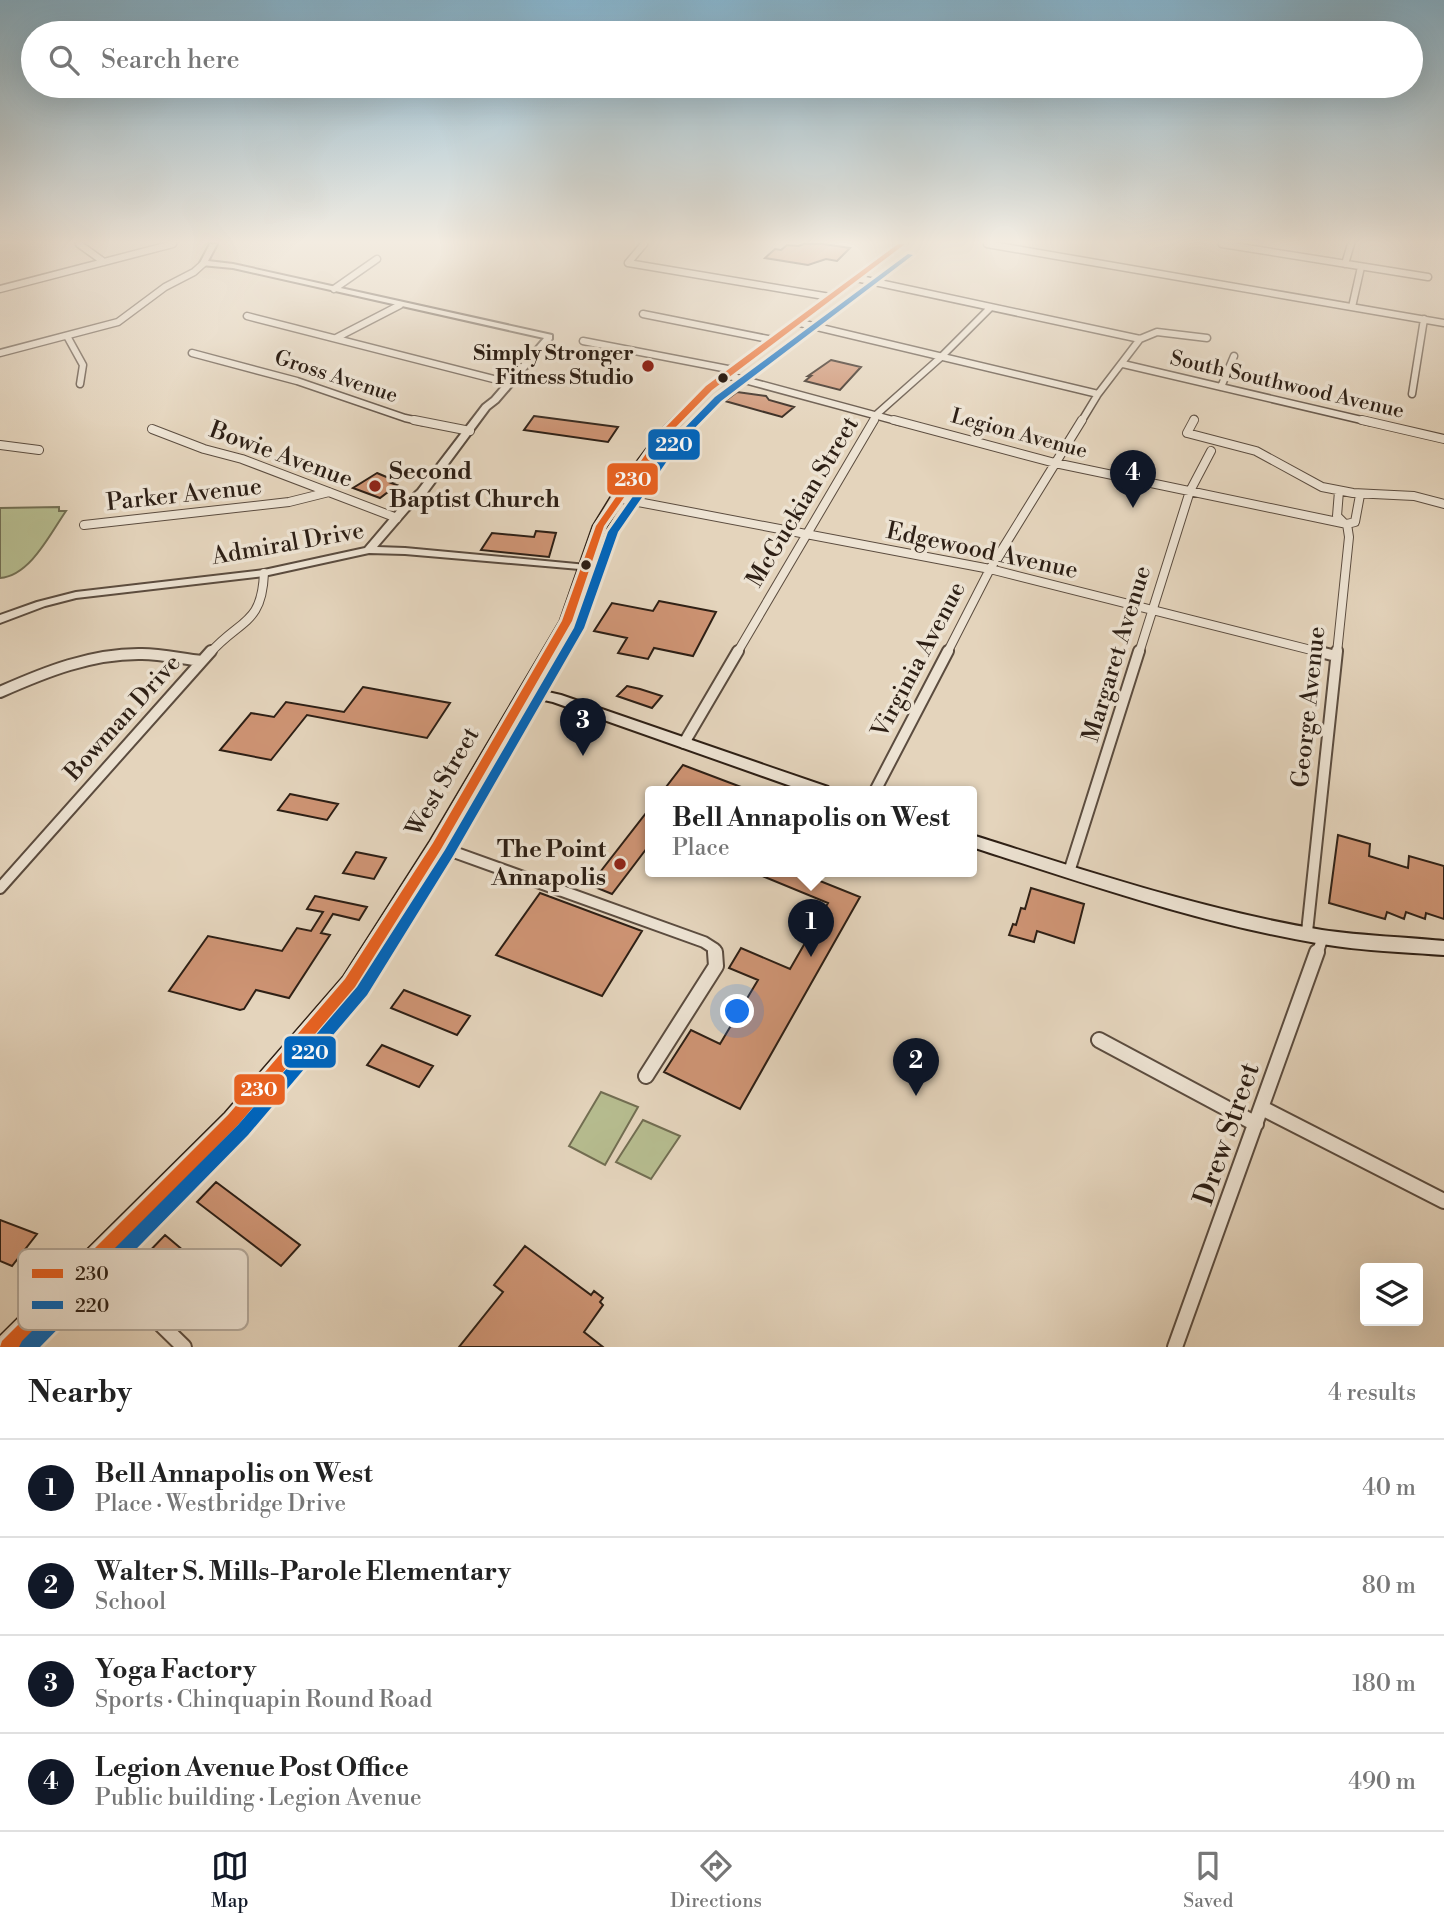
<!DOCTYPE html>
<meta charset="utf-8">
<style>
:root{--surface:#fff;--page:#f2f2f2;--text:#222;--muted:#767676;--line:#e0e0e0;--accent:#111827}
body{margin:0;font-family:"Libre Bodoni",serif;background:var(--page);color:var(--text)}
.controls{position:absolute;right:21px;bottom:21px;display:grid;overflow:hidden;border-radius:7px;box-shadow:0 7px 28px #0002}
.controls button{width:63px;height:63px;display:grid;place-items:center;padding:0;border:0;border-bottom:2px solid var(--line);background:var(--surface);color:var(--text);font:35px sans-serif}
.you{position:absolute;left:738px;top:1012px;width:24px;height:24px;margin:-18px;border:5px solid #fff;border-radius:50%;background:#1a73e8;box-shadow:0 0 0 10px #1a73e833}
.badge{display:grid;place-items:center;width:46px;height:46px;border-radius:50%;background:var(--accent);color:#fff;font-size:23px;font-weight:700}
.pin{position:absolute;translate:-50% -58px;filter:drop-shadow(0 2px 4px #0008)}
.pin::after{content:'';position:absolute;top:37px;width:24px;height:21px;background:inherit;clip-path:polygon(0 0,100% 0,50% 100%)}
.popup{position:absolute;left:645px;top:786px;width:332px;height:91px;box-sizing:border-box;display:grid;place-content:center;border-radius:7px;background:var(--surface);filter:drop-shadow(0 2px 5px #0005);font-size:23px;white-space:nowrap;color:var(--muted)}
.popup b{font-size:26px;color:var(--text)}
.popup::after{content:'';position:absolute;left:50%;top:100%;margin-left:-14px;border:14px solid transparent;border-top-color:var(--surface)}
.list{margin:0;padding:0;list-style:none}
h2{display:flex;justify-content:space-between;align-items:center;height:91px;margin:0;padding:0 28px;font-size:30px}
h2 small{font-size:23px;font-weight:400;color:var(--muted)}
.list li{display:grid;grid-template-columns:46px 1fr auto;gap:21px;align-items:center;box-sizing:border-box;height:98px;padding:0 28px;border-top:2px solid var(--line)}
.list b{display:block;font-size:26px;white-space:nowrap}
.list p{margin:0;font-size:23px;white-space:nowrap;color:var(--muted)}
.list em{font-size:23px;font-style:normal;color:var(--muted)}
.icon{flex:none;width:38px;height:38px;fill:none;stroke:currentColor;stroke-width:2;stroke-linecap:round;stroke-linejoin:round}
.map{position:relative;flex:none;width:1444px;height:1347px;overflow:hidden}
.search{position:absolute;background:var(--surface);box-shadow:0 7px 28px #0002;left:21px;right:21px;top:21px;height:77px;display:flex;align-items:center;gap:18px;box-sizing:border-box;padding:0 24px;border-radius:38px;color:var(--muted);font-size:26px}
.sheet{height:483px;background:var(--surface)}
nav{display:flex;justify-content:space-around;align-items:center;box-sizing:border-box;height:98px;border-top:2px solid var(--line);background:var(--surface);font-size:19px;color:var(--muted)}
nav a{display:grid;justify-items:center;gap:4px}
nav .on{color:var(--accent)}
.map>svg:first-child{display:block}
.green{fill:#b6bc8f;stroke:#726e52;stroke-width:2}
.building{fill:#ce9474;stroke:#2d1f15;stroke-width:2}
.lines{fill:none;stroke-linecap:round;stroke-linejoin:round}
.minor-far3-casing{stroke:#5b4c3f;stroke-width:9}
.minor-far2-casing{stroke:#5b4c3f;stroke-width:10}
.minor-far1-casing{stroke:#5b4c3f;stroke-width:14}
.minor-casing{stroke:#5b4c3f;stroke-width:18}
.tertiary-casing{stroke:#5b4c3f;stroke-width:4}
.secondary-casing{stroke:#2d1f15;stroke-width:4}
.primary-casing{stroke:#2d1f15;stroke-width:3}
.minor-far3{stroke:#ede3d3;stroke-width:6}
.minor-far2{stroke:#ede3d3;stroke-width:8}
.minor-far1{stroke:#ede3d3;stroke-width:10}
.minor{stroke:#ede3d3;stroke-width:14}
.tertiary{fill:#ede3d3;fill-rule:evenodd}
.secondary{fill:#ede3d3;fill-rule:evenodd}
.primary{fill:#e4d4bc;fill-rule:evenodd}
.bus-1-casing{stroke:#ede3d3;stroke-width:6}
.bus-2-casing{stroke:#ede3d3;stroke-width:6}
.bus-1{fill:#e86221;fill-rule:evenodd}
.bus-2{fill:#0065bd;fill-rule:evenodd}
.poi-dot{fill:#8f2418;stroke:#ede3d3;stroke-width:2.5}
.bus-dot{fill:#2d1f15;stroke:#ede3d3;stroke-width:2.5}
.labels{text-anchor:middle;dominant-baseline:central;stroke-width:7;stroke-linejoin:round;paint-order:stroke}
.far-poi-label{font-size:21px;font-weight:bold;fill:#2d1f15;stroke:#ede3d3;text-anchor:end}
.far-street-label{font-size:21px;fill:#2d1f15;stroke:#ede3d3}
.street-label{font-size:24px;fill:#2d1f15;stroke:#ede3d3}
.poi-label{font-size:24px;font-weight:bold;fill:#2d1f15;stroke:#ede3d3;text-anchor:start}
.near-street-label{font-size:28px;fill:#2d1f15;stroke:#ede3d3}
.key{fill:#ede3d3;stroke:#b3a89a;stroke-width:2}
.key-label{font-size:19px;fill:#2d1f15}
.line-badge{stroke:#ede3d3;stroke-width:2.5}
.badge-label{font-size:19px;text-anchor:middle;font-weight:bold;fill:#fff}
</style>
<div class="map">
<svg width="1444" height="1347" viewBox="0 0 1444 1347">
<rect width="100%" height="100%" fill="#e4d4bc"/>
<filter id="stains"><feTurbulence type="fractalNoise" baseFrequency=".00286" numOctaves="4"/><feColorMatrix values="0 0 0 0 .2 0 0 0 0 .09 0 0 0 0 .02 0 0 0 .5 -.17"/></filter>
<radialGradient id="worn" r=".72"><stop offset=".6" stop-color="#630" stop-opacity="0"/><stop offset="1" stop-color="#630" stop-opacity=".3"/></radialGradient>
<!-- green -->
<path class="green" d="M59 507V511H66C50 534 30 576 0 578V508Z
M601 1092 638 1107 605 1165 569 1146Z
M643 1120 680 1136 651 1179 616 1162Z"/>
<!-- building -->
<path class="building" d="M804 244H823L850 248 837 261 826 259 808 265 765 258 775 249 781 250 787 245 798 246Z
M831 360 861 367 840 390 805 381 811 376H808Z
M737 392 766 396 769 400 794 407 782 417 725 401Z
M534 416 618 427 608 442 524 430Z
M377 473 396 481 391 483 397 485 380 498 353 488Z
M536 531 556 533 549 557 481 550 492 533 534 537Z
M659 601 716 612 693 656 654 648 648 659 618 653 627 638 594 631 612 603 653 611Z
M627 686 640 689 662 696 652 708 617 696Z
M363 687 450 703 427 738 307 715 271 760 220 750 251 713 274 717 286 702 344 712Z
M683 765 749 790V791H663Z
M290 794 338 804 327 820 278 810Z
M650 808V844L612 894 590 885Z
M1338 835 1370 844 1369 856 1408 868 1409 856 1444 866V919L1426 913 1425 919 1406 912 1404 919 1387 912 1385 919 1329 903Z
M356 852 386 858 374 879 343 873Z
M750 871H814L810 877 860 897 740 1109 664 1072 691 1030 720 1044 758 980 729 968 741 948 790 969 828 903Z
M1031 888 1084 904 1074 943 1037 931 1034 942 1009 935 1013 924 1016 925 1021 908 1025 909Z
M540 893 642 931 602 996 496 955Z
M315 896 367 907 359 920 333 914 321 933 330 935 289 998 256 990 244 1009 240 1010 169 991 208 936 282 951 297 928 311 931 323 912 307 909Z
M404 990 470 1016 457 1035 391 1008Z
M382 1045 433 1066 419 1087 367 1065Z
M216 1182 300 1245 281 1266 197 1202Z
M0 1220 37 1234 12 1266 0 1261Z
M165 1235 197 1262 175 1285 143 1258Z
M525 1246 591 1295 594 1291 603 1298 600 1302 603 1305 584 1332 603 1347H459L503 1292 494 1285Z"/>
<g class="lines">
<defs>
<path id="minor-far3" d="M79 244 104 262
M644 244 628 263 830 297
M987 244 1444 323
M1222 244 1428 277
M1345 264 1351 244
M856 278 1140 339
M0 289 173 244
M334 289 377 259
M1352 307 1361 267
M643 314 773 340
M247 316 509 383
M796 322 1098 394
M67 336 83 365 80 384
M336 338 400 305
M1140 339 1157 332 1207 338
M583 341 733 370
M0 353 118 322 165 287 194 272 204 263
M192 353 297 381 405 418 423 422
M1123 364 1370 422
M726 375 900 422
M1221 387 1234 356
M1412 394 1424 319
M873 422 877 414 940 358 990 308
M1081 422 1098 394 1140 339
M1193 422 1194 419"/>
<path id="minor-far2" d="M414 420 470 431
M894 420 1055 463 1347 524
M1194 420 1187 433 1256 451 1322 487 1353 493 1414 496 1444 504
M1362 420 1444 439
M152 429 204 449 242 459 397 518
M0 445 39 450
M1339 491 1337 516 1343 522
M617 498 990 569 1323 653
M1347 524 1355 522 1360 495
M84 525 289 502 329 492
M210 653C240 619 262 625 264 573
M737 653 874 420
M947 653 990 569 1082 420
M1139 653 1190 491 1211 451
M1337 653 1349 537 1347 524"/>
<path id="minor-far1" d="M1316 651 1336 656
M0 692C45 672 92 653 142 654 162 654 182 659 202 661
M684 743 738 651
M875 791 948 651
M437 846 704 942 715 949V954
M1069 872 1139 651
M0 888 211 651
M1307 932 1337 651
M1317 954 1323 937"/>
<path id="minor" d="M1099 1040 1256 1124
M646 1076 716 966 715 952
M1262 1108 1444 1201
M95 1260 184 1347
M1175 1347 1317 952"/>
<path id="tertiary" d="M210 244H217L208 261 233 264 552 335V339L498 402 489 409 426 494 408 511 377 547 405 548 587 565 592 568 591 570 405 554 369 553 264 576 76 598 45 606 0 623V615L37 602 76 592 264 570 365 548 399 508 401 502 406 501 418 490 483 405 492 398 544 338 233 268 201 265 200 263Z"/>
<path id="secondary" d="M526 687 561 695 828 787 830 791H805L553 702 521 695 519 692Z
M972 835C1087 871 1202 910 1322 930 1362 936 1404 937 1444 941V955C1404 952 1362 951 1322 944 1202 924 1087 884 972 847Z"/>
<path id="primary" d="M896 244H907L713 390 668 437 623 499 607 526 574 621 444 851 357 989 241 1127 26 1347H0V1336L225 1113 343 977 430 841 560 621 593 526 612 495 660 431 705 386Z"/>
</defs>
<!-- minor-far3 casing -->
<use href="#minor-far3" class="minor-far3-casing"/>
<!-- minor-far2 casing -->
<use href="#minor-far2" class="minor-far2-casing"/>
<!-- minor-far1 casing -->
<use href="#minor-far1" class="minor-far1-casing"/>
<!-- minor casing -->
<use href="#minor" class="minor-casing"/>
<!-- tertiary casing -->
<use href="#tertiary" class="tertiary-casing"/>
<!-- secondary casing -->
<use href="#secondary" class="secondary-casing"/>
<!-- primary casing -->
<use href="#primary" class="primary-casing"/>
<!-- minor-far3 -->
<use href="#minor-far3" class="minor-far3"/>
<!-- minor-far2 -->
<use href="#minor-far2" class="minor-far2"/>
<!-- minor-far1 -->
<use href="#minor-far1" class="minor-far1"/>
<!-- minor -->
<use href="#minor" class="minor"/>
<!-- tertiary -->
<use href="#tertiary" class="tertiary"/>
<!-- secondary -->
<use href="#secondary" class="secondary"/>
<!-- primary -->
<use href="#primary" class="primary"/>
<defs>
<path id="bus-1" d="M898 244H905L712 390 667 436 604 526 572 621 441 849 355 987 238 1125 20 1347H0L2 1341 228 1115 345 979 433 843 562 621 596 526 661 432 706 386Z"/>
<path id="bus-2" d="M908 254 913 255 721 401 678 445 618 532 584 628 453 856 367 995 248 1135 40 1347H19L22 1341 238 1125 357 987 445 850 574 628 608 532 672 441 715 397Z"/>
</defs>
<!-- bus-1 casing -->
<use href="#bus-1" class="bus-1-casing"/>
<!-- bus-2 casing -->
<use href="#bus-2" class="bus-2-casing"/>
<!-- bus-1 -->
<use href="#bus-1" class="bus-1"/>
<!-- bus-2 -->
<use href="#bus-2" class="bus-2"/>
</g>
<!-- sky -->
<linearGradient id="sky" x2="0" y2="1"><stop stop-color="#87b6d0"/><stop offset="0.56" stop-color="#f3ece1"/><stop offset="1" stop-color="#f3ece1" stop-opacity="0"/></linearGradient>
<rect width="1444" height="432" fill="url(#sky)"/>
<!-- markers -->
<g class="poi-dot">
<circle cx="648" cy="366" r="7"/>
<circle cx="375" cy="486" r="7"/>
<circle cx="620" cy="864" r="7"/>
</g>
<g class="bus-dot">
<circle cx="723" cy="378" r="6"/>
<circle cx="586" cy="565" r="6"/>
</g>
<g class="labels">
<!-- far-poi labels -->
<g class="far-poi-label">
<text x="634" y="354">Simply Stronger<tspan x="634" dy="24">Fitness Studio</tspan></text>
</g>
<!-- far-street labels -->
<g class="far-street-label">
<text transform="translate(336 377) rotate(18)">Gross Avenue</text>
<text transform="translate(1287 385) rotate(13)">South Southwood Avenue</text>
<text transform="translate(1019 434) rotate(15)">Legion Avenue</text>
</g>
<!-- street labels -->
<g class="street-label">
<text transform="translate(281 455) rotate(20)">Bowie Avenue</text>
<text transform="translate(184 495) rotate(-6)">Parker Avenue</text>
<text transform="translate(803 502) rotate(-59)">McGuckian Street</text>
<text transform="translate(288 544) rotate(-10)">Admiral Drive</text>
<text transform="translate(982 551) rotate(12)">Edgewood Avenue</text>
<text transform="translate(1117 654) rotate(-73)">Margaret Avenue</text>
<text transform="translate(919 660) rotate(-62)">Virginia Avenue</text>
<text transform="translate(1309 707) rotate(-84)">George Avenue</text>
<text transform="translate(123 718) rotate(-48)">Bowman Drive</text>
<text transform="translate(443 782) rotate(-60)">West Street</text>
</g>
<!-- poi labels -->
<g class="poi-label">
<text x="389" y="472">Second<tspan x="389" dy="28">Baptist Church</tspan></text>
<text x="606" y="850" text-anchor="end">The Point<tspan x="606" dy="28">Annapolis</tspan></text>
</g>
<!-- near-street labels -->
<g class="near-street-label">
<text transform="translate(1227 1134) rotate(-71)">Drew Street</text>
</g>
</g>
<!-- legend -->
<rect x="18" y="1249" width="230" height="81" rx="10" class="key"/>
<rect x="32" y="1269" width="31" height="9" fill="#e86221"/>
<rect x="32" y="1301" width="31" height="8" fill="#0065bd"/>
<g class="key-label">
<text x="75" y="1280">230</text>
<text x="75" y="1312">220</text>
</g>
<g class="line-badge">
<rect x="647" y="428" width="54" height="33" rx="7" fill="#0065bd"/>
<rect x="606" y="462" width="53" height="34" rx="7" fill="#e86221"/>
<rect x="283" y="1035" width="54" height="34" rx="7" fill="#0065bd"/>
<rect x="233" y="1073" width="53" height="33" rx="7" fill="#e86221"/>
</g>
<g class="badge-label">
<text x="674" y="451">220</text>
<text x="633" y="486">230</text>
<text x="310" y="1059">220</text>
<text x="259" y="1096">230</text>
</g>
<rect width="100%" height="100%" filter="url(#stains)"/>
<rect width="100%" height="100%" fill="url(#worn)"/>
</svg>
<div class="controls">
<button><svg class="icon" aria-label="layers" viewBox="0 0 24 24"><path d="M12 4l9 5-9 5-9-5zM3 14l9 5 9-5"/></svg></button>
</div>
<div class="you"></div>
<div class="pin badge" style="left:811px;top:957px">1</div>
<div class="popup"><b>Bell Annapolis on West</b>Place</div>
<div class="pin badge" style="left:916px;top:1096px">2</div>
<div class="pin badge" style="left:583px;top:756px">3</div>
<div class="pin badge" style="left:1133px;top:508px">4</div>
<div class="search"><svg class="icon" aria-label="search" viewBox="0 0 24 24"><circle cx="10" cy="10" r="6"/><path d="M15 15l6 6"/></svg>Search here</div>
</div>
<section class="sheet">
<h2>Nearby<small>4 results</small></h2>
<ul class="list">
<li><span class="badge">1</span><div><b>Bell Annapolis on West</b><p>Place · Westbridge Drive</p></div><em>40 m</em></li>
<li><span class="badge">2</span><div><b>Walter S. Mills-Parole Elementary</b><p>School</p></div><em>80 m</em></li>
<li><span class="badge">3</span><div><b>Yoga Factory</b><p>Sports · Chinquapin Round Road</p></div><em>180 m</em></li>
<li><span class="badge">4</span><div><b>Legion Avenue Post Office</b><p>Public building · Legion Avenue</p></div><em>490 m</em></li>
</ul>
</section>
<nav>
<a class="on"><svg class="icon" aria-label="map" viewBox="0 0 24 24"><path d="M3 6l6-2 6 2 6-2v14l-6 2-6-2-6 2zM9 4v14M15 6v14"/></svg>Map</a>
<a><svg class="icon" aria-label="directions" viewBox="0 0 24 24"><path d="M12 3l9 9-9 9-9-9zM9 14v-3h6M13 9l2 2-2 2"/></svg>Directions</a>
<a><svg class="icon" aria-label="saved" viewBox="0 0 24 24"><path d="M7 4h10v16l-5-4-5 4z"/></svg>Saved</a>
</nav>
